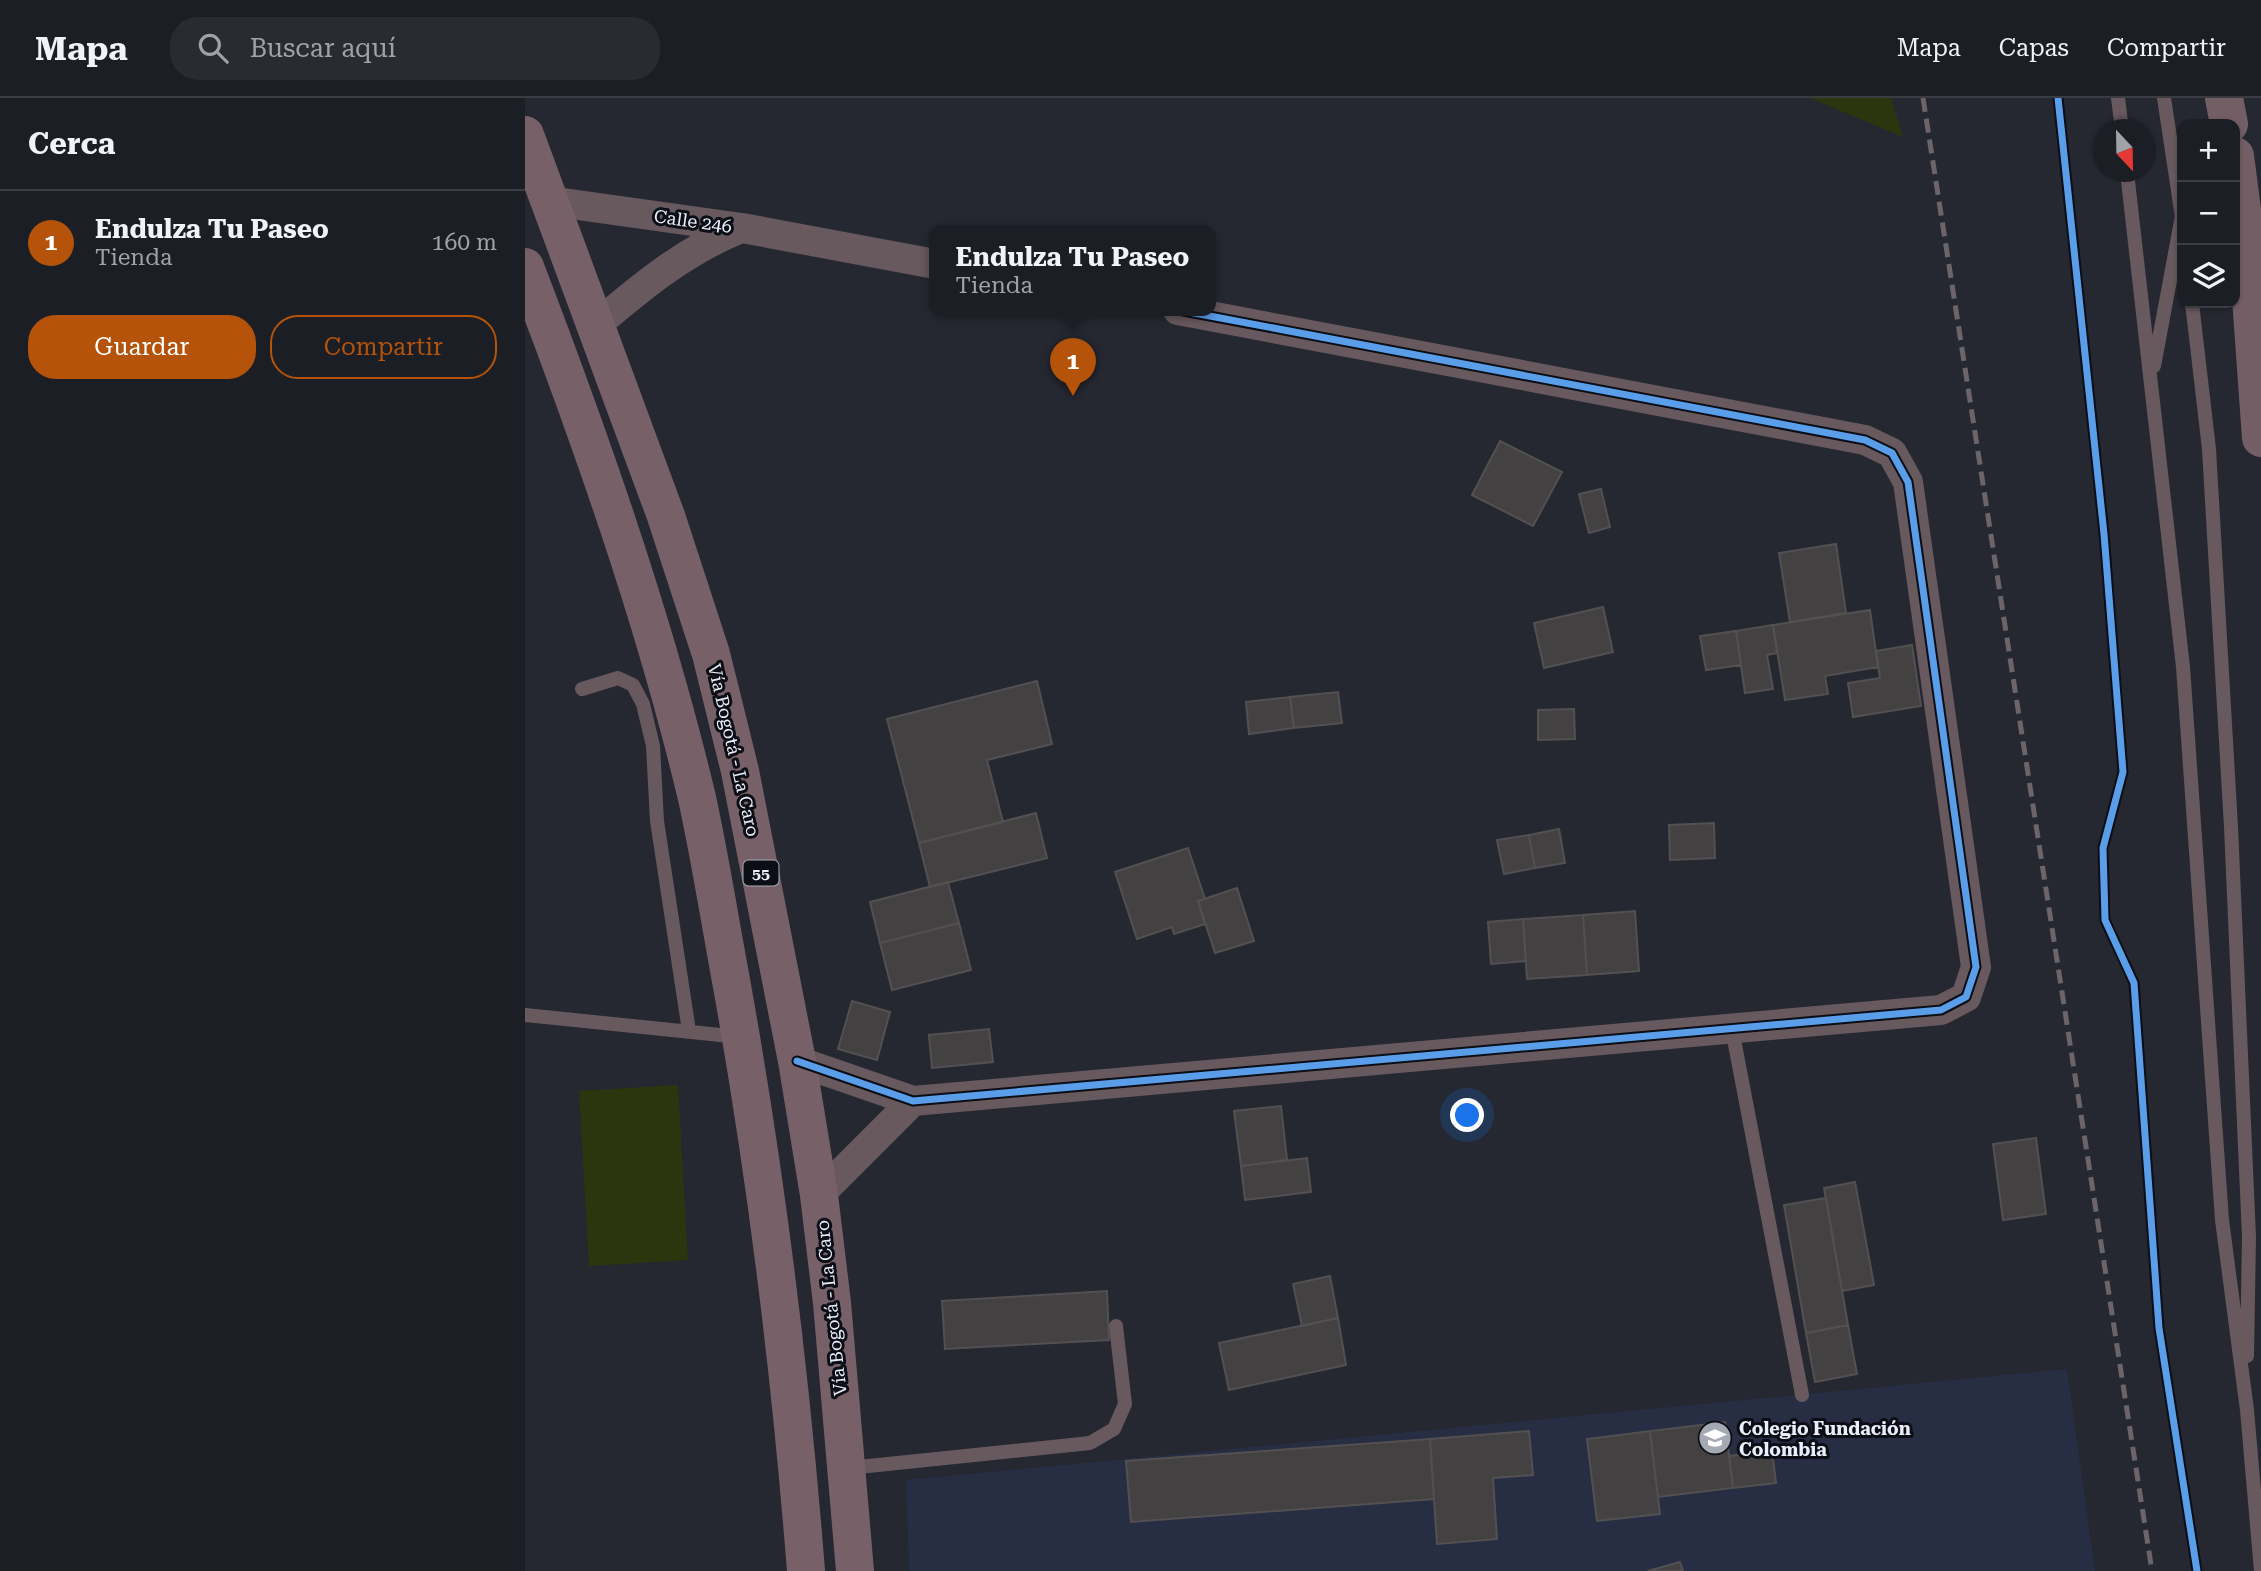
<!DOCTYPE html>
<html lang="es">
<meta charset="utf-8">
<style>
:root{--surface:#1c1e25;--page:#292b32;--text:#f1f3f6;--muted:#a0a2a7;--line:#3a3c42;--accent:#b45309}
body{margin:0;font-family:"Roboto Serif",serif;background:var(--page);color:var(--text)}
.controls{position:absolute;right:21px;top:21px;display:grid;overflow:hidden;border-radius:14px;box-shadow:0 2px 5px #0004}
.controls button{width:63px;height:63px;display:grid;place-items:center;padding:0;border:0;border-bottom:2px solid var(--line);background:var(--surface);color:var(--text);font:35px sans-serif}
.compass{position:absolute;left:1568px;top:21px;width:63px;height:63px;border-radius:50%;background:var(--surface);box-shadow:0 2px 5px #0004;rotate:158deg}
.you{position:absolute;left:943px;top:1018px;width:24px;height:24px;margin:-18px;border:5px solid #fff;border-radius:50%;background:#1a73e8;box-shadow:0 0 0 10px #1a73e833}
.badge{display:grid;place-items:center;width:46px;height:46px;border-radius:50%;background:var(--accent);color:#fff;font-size:23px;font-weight:700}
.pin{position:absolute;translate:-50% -58px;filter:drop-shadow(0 2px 4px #0008)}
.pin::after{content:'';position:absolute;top:37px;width:24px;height:21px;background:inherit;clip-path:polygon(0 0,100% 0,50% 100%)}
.popup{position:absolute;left:404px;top:127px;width:287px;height:91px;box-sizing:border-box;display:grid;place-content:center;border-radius:14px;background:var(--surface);filter:drop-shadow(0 2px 5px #0005);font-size:23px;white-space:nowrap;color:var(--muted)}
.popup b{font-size:26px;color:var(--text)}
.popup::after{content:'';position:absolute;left:50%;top:100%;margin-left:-14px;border:14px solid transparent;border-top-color:var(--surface)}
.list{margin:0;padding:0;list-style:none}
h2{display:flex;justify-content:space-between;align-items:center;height:91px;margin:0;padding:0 28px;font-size:30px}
h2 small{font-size:23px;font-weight:400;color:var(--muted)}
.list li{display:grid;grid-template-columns:46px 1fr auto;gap:21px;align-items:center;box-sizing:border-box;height:105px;padding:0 28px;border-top:2px solid var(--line)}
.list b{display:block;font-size:26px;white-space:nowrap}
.list p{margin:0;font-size:23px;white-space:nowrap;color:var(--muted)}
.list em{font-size:23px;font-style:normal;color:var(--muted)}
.actions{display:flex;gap:14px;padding:21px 28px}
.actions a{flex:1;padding:16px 0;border:2px solid var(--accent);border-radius:28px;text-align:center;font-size:24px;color:var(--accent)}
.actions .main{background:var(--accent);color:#fff}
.icon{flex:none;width:38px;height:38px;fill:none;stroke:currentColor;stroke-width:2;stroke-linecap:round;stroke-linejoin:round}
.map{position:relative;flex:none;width:1736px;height:1473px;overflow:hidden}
header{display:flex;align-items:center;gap:42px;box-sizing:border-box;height:98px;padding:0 35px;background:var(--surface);border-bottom:2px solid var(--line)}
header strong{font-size:33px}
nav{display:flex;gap:38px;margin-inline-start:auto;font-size:24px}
.search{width:490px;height:63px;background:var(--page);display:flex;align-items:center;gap:18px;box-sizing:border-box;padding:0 24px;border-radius:28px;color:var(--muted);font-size:26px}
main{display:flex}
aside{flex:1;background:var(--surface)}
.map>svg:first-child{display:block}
.built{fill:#272d42}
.green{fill:#2c350d}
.building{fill:#444143;stroke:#535051;stroke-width:2}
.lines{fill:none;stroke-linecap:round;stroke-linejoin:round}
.service{stroke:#67595e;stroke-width:14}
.minor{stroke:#67595e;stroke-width:30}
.primary{stroke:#776067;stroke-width:38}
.trunk{stroke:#745e66;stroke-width:38}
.rail{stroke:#6c6469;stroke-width:5;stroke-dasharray:14 7;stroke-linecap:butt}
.cycleway-casing{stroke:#0c0e16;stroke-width:11}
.cycleway{stroke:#5a9eea;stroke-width:7}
.labels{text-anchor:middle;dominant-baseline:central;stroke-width:6;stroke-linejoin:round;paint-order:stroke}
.shield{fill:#0c0e16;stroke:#a7abb6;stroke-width:2}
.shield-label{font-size:16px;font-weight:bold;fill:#eaeefa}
.street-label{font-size:18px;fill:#eaeefa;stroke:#0c0e16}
.poi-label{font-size:18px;font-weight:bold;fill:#eaeefa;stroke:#0c0e16;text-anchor:start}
</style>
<header>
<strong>Mapa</strong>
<div class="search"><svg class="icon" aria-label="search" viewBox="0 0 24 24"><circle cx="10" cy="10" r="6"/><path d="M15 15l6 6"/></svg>Buscar aquí</div>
<nav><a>Mapa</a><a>Capas</a><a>Compartir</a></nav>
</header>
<main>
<aside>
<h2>Cerca<small></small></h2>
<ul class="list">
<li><span class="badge">1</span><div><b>Endulza Tu Paseo</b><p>Tienda</p></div><em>160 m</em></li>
</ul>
<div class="actions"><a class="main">Guardar</a><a>Compartir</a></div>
</aside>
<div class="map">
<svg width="1736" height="1473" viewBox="0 0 1736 1473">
<rect width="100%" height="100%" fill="#252831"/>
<!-- built -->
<path class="built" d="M1542 1271 1570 1473H384L381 1382Z"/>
<!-- green -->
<path class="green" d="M1285 0H1366L1378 39Z
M153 987 163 1162 64 1168 54 993Z"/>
<!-- building -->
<path class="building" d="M975 343 1037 374 1008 428 947 397Z
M1076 391 1085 429 1064 435 1054 396Z
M1311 446 1321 515 1265 524 1254 455Z
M1078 509 1088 554 1019 570 1009 525Z
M1345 512 1353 569 1300 578 1303 596 1260 602 1248 527Z
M1248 527 1252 555 1242 557 1248 591 1220 595 1211 533Z
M1211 533 1216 567 1181 572 1175 538Z
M1387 547 1396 608 1328 619 1323 585 1355 580 1351 553Z
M512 583 527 646 462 662 478 724 394 745 362 621Z
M813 594 817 625 769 630 765 599Z
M765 599 769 630 724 636 721 604Z
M1049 611 1050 641 1013 642V612Z
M511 715 522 760 405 789 394 745Z
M1189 725 1190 760 1145 762 1144 727Z
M1034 731 1040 765 1010 770 1004 737Z
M1004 737 1010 770 979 776 972 742Z
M663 750 680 801 673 803 680 826 649 836 647 829 612 841 590 774Z
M423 784 434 825 355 845 345 804Z
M712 790 729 843 690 855 673 803Z
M1110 813 1114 873 1062 877 1058 817Z
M1058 817 1062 877 1002 881 998 821Z
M998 821 1001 863 966 866 963 824Z
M434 825 446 872 367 892 355 845Z
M327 903 365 914 352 962 313 951Z
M464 931 468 964 407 970 404 937Z
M756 1008 762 1062 716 1068 709 1013Z
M1511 1040 1521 1116 1478 1122 1468 1046Z
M782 1060 786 1094 720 1102 716 1068Z
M1330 1084 1349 1187 1317 1193 1299 1090Z
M1301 1100 1323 1227 1281 1235 1259 1107Z
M805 1178 813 1220 777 1228 768 1186Z
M582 1193 584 1242 420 1251 417 1203Z
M813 1220 821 1267 704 1292 694 1245Z
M1323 1227 1332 1276 1290 1284 1281 1235Z
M1200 1324 1208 1390 1133 1399 1125 1333Z
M1004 1333 1008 1377 968 1380 972 1441 912 1446 905 1341Z
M1125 1333 1135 1416 1072 1423 1062 1341Z
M905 1341 909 1401 606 1424 601 1363Z
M1247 1353 1251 1385 1208 1390 1204 1358Z
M1155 1464 1158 1473H1123Z"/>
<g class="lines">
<!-- service -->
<path class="service" d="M1593 0 1597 32
M1639 0 1657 119
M1602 74 1658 569 1697 1122 1722 1312 1736 1473
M1667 205 1684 351 1706 729 1724 1139 1722 1258
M1629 268 1657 118
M57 591 93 580 108 587 118 606 128 648 132 723 164 933
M0 917 215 939
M1207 931 1277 1297
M324 1370 565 1345 589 1331 600 1306 591 1228"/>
<!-- minor -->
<path class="minor" d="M24 103 217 130 410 166
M69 229C116 189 159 153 216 130
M272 963 388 1003 1416 912 1441 899 1451 869 1383 384 1367 355 1340 342 653 212
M294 1097 388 1003"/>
<!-- primary -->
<path class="primary" d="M0 37 141 418 186 556 215 673 272 963 294 1097 307 1205 330 1473
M0 169C66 342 129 520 172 700 184 755 193 811 203 866 240 1067 265 1269 281 1473"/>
<!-- trunk -->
<path class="trunk" d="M1699 0 1704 26
M1710 58 1723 158 1736 340"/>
<!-- rail -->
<path class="rail" d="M1398 0 1627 1473"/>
<defs>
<path id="cycleway" d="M1533 0 1579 436 1598 674 1578 750 1580 822 1609 885 1634 1230 1672 1473
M272 963 388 1003 1416 912 1441 899 1451 869 1383 384 1367 355 1340 342 653 212"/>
</defs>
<!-- cycleway casing -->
<use href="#cycleway" class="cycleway-casing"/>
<!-- cycleway -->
<use href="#cycleway" class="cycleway"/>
</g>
<!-- icons -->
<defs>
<symbol id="school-disc" viewBox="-11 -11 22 22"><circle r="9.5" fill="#a5a9b4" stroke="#0c0e16"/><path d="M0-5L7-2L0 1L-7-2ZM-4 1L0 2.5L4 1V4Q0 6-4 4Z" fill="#fff"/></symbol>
</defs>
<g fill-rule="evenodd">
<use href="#school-disc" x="1171" y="1321" width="38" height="38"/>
</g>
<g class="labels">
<!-- shield labels -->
<rect class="shield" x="218.5" y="762.5" width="35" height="25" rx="5"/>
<g class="shield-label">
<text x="236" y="775">55</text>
</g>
<!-- street labels -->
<g class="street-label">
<text transform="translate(168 123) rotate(8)">Calle 246</text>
<text transform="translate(209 652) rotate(77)">Vía Bogotá - La Caro</text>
<text transform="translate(306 1210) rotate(-96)">Vía Bogotá - La Caro</text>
</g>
<!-- poi labels -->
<g class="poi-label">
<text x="1214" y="1330">Colegio Fundación<tspan x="1214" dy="21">Colombia</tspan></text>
</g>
</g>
</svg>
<div class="controls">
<button>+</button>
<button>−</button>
<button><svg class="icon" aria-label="layers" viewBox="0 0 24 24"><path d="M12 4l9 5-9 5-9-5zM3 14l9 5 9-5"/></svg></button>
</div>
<svg class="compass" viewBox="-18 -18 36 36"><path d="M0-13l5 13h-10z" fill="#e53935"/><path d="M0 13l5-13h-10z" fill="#a0a2a7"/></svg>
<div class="you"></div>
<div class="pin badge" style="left:548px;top:298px">1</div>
<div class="popup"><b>Endulza Tu Paseo</b>Tienda</div>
</div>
</main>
